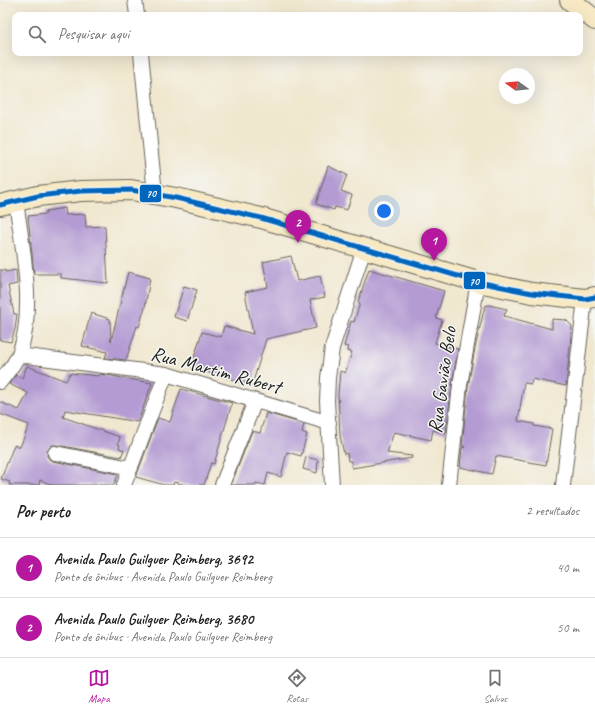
<!DOCTYPE html>
<html lang="pt">
<meta charset="utf-8">
<style>
:root{--surface:#fff;--page:#f2f2f2;--text:#202124;--muted:#757577;--line:#e0e0e0;--accent:#b5179e}
body{margin:0;font-family:Caveat,sans-serif;background:var(--page);color:var(--text)}
.compass{position:absolute;left:499px;top:68px;width:36px;height:36px;border-radius:50%;background:var(--surface);box-shadow:0 4px 16px #0002;rotate:285deg}
.you{position:absolute;left:384px;top:211px;width:14px;height:14px;margin:-10px;border:3px solid #fff;border-radius:50%;background:#1a73e8;box-shadow:0 0 0 6px #1a73e833}
.badge{display:grid;place-items:center;width:26px;height:26px;border-radius:50%;background:var(--accent);color:#fff;font-size:13px;font-weight:700}
.pin{position:absolute;translate:-50% -33px;filter:drop-shadow(0 1px 2px #0008)}
.pin::after{content:'';position:absolute;top:21px;width:14px;height:12px;background:inherit;clip-path:polygon(0 0,100% 0,50% 100%)}
.list{margin:0;padding:0;list-style:none}
h2{display:flex;justify-content:space-between;align-items:center;height:52px;margin:0;padding:0 16px;font-size:17px}
h2 small{font-size:13px;font-weight:400;color:var(--muted)}
.list li{display:grid;grid-template-columns:26px 1fr auto;gap:12px;align-items:center;box-sizing:border-box;height:60px;padding:0 16px;border-top:1px solid var(--line)}
.list b{display:block;font-size:15px;white-space:nowrap}
.list p{margin:0;font-size:13px;white-space:nowrap;color:var(--muted)}
.list em{font-size:13px;font-style:normal;color:var(--muted)}
.icon{flex:none;width:22px;height:22px;fill:none;stroke:currentColor;stroke-width:2;stroke-linecap:round;stroke-linejoin:round}
.map{position:relative;flex:none;width:595px;height:485px;overflow:hidden}
.search{position:absolute;background:var(--surface);box-shadow:0 4px 16px #0002;left:12px;right:12px;top:12px;height:44px;display:flex;align-items:center;gap:10px;box-sizing:border-box;padding:0 14px;border-radius:8px;color:var(--muted);font-size:15px}
.sheet{height:172px;background:var(--surface)}
nav{display:flex;justify-content:space-around;align-items:center;box-sizing:border-box;height:56px;border-top:1px solid var(--line);background:var(--surface);font-size:11px;color:var(--muted)}
nav a{display:grid;justify-items:center;gap:2px}
nav .on{color:var(--accent)}
.map>svg:first-child{display:block}
.building{fill:#b49bd3}
.lines{fill:none;stroke-linecap:round;stroke-linejoin:round}
.minor-casing{stroke:#66635b;stroke-width:16}
.secondary-casing{stroke:#66635b;stroke-width:22}
.minor{stroke:#fff;stroke-width:14}
.secondary{stroke:#f6e9c3;stroke-width:20}
.bus-1-casing{stroke:#f6f6f2;stroke-width:8}
.bus-1{stroke:#0065bd;stroke-width:5}
.labels{text-anchor:middle;dominant-baseline:central;stroke-width:3;stroke-linejoin:round;paint-order:stroke}
.street-label{font-size:20px;fill:#1c1c1c;stroke:#f6f6f2}
.line-badge{stroke:#f6f6f2;stroke-width:1.5}
.badge-label{font-size:11px;text-anchor:middle;font-weight:bold;fill:#fff}
</style>
<div class="map">
<svg width="595" height="485" viewBox="0 0 595 485">
<rect width="100%" height="100%" fill="#f6f6f2"/>
<filter id="ink" filterUnits="userSpaceOnUse"><feTurbulence type="fractalNoise" baseFrequency=".025" numOctaves="2"/><feDisplacementMap in="SourceGraphic" scale="8" xChannelSelector="R" yChannelSelector="G"/><feConvolveMatrix kernelMatrix="1 2 1 2 8 2 1 2 1" color-interpolation-filters="sRGB"/></filter>
<filter id="wash" filterUnits="userSpaceOnUse"><feTurbulence type="fractalNoise" baseFrequency=".012" numOctaves="4" result="noise"/><feDisplacementMap in="SourceGraphic" scale="16" xChannelSelector="R" yChannelSelector="G"/><feGaussianBlur stdDeviation="0.9" result="paint"/><feColorMatrix in="noise" values="0 0 0 0 0 0 0 0 0 0 0 0 0 0 0 0 0 1.4 0 .05"/><feComposite in="paint" operator="in"/></filter>
<g filter="url(#wash)">
<rect width="100%" height="100%" fill="#f0e7cf"/>
<g id="blocks">
<!-- building -->
<path class="building" d="M328 166 347 175 341 191 352 195 347 210 335 207 334 210 316 204Z
M65 208 66 215 85 214 86 227 105 226 108 283 61 278V274H34L28 216 46 214V211Z
M291 256 297 281 320 276 325 297 310 300 316 328 266 339 252 385 191 367 202 332 221 337 224 326 253 334 245 292 268 287 263 262Z
M369 269 444 291 436 318 442 320 435 343 458 349 452 384 446 433 433 430 431 440 394 432 387 453 412 456V458L352 468 351 461H348L347 453 344 454 340 436 338 393 340 371 345 373 352 352 347 351 348 347 344 346 351 321 354 322 360 303 358 302Z
M0 270H5V272L16 270 17 284 8 286 14 314H17L15 329 11 342 0 340Z
M128 272 150 278 145 307 139 327 137 326 126 360 105 358 107 352 82 346 91 313 110 319 111 341Z
M184 286 197 290 187 321 174 317Z
M489 305 507 309 504 316 552 329V319L566 320 572 326 566 386 532 379 531 384 524 383 518 421 534 424V426L552 429 546 465 496 456 492 474 460 467 462 448 465 447 462 446 468 386 475 348 485 306Z
M27 366 66 381 70 373 99 376 100 374 152 383 138 422 65 410 63 417 120 437 118 444 120 445 119 448 124 450 121 457 57 445H52L47 451V456L50 460 53 461 118 474 114 485H52L40 480 39 485H9L10 482 1 479 14 445 20 447 29 425 0 414V402L19 410 28 393 9 384 16 375 22 378Z
M181 389 232 403 214 464 211 463 204 485H186L174 482 173 485H164L136 477 158 418 170 422Z
M266 413 304 424 302 432 307 434 301 456 287 452 281 477 268 473 265 485 256 483 255 485H231L252 431 260 433Z
M306 457 318 460 317 473 303 469Z"/>
</g>
</g>
<g filter="url(#ink)">
<use href="#blocks" fill-opacity="0" stroke="#66635b" stroke-width="1"/>
<g class="lines">
<defs>
<path id="minor" d="M135 0 137 15
M141 53 155 194
M19 355 166 374 329 423
M0 382C6 374 15 364 19 354 36 309 22 247 16 201
M55 453 131 468
M124 485 166 374
M222 485 255 401
M332 485 327 401 328 378 332 348 364 248
M449 485 460 385 478 282
M563 485 585 299"/>
<path id="secondary" d="M570 0 595 20
M0 205 38 196 81 191 131 190 176 198 261 218 478 282 532 293 585 299 595 297"/>
</defs>
<!-- minor casing -->
<use href="#minor" class="minor-casing"/>
<!-- secondary casing -->
<use href="#secondary" class="secondary-casing"/>
<!-- minor -->
<use href="#minor" class="minor"/>
<!-- secondary -->
<use href="#secondary" class="secondary"/>
<defs>
<path id="bus-1" d="M0 205 38 196 81 191 131 190 176 198 261 218 478 282 532 293 585 299 595 297"/>
</defs>
<!-- bus-1 casing -->
<use href="#bus-1" class="bus-1-casing"/>
<!-- bus-1 -->
<use href="#bus-1" class="bus-1"/>
</g>
</g>
<g class="labels">
<!-- street labels -->
<g class="street-label">
<text transform="translate(216 370) rotate(15)">Rua Martim Rubert</text>
<text transform="translate(442 380) rotate(-82)">Rua Gavião Belo</text>
</g>
</g>
<g class="line-badge">
<rect x="139" y="184" width="23" height="19" rx="4" fill="#0065bd"/>
<rect x="463" y="271" width="23" height="19" rx="4" fill="#0065bd"/>
</g>
<g class="badge-label">
<text x="151" y="197">70</text>
<text x="474" y="285">70</text>
</g>
</svg>
<svg class="compass" viewBox="-18 -18 36 36"><path d="M0-13l5 13h-10z" fill="#e53935"/><path d="M0 13l5-13h-10z" fill="#757577"/></svg>
<div class="you"></div>
<div class="pin badge" style="left:434px;top:261px">1</div>
<div class="pin badge" style="left:298px;top:243px">2</div>
<div class="search"><svg class="icon" aria-label="search" viewBox="0 0 24 24"><circle cx="10" cy="10" r="6"/><path d="M15 15l6 6"/></svg>Pesquisar aqui</div>
</div>
<section class="sheet">
<h2>Por perto<small>2 resultados</small></h2>
<ul class="list">
<li><span class="badge">1</span><div><b>Avenida Paulo Guilguer Reimberg, 3692</b><p>Ponto de ônibus · Avenida Paulo Guilguer Reimberg</p></div><em>40 m</em></li>
<li><span class="badge">2</span><div><b>Avenida Paulo Guilguer Reimberg, 3680</b><p>Ponto de ônibus · Avenida Paulo Guilguer Reimberg</p></div><em>50 m</em></li>
</ul>
</section>
<nav>
<a class="on"><svg class="icon" aria-label="map" viewBox="0 0 24 24"><path d="M3 6l6-2 6 2 6-2v14l-6 2-6-2-6 2zM9 4v14M15 6v14"/></svg>Mapa</a>
<a><svg class="icon" aria-label="directions" viewBox="0 0 24 24"><path d="M12 3l9 9-9 9-9-9zM9 14v-3h6M13 9l2 2-2 2"/></svg>Rotas</a>
<a><svg class="icon" aria-label="saved" viewBox="0 0 24 24"><path d="M7 4h10v16l-5-4-5 4z"/></svg>Salvos</a>
</nav>
